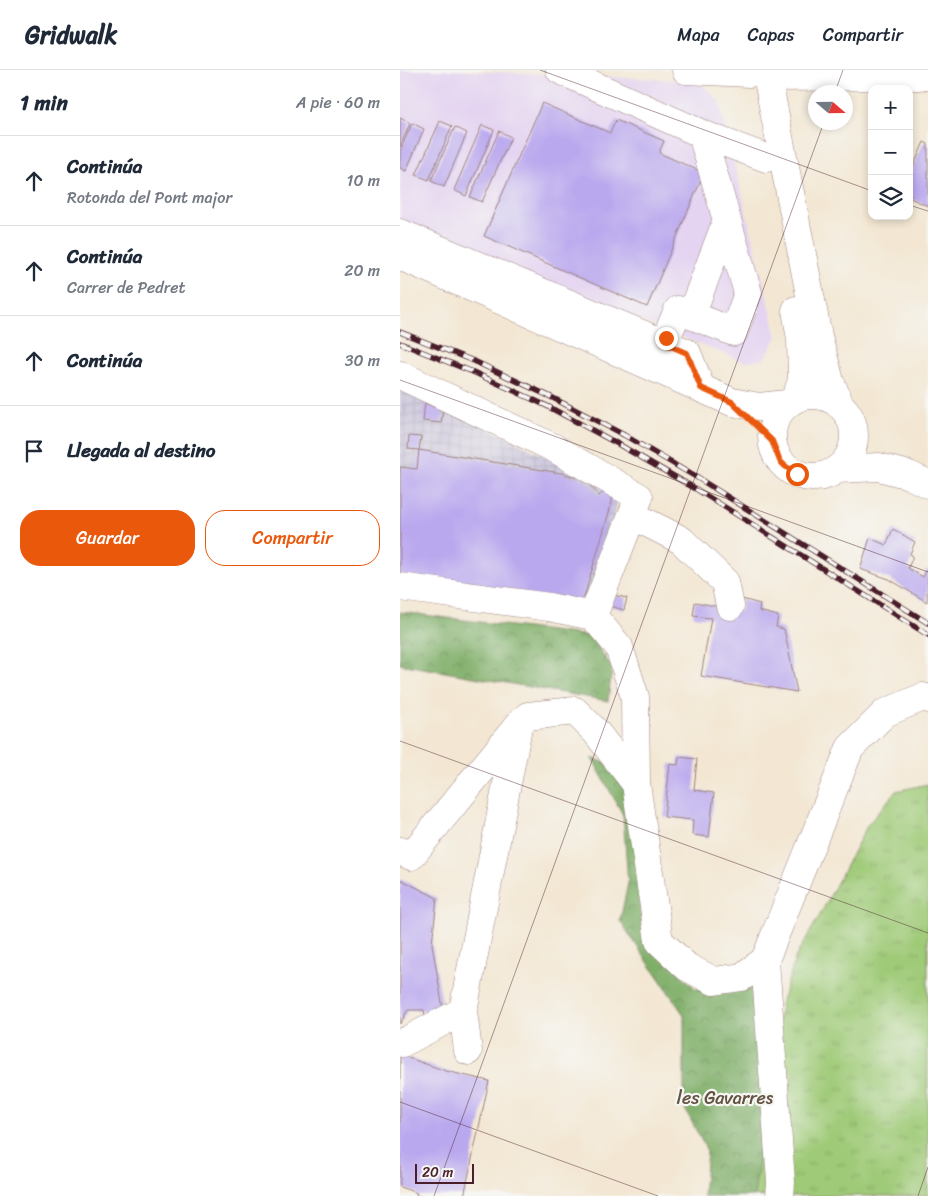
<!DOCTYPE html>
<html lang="es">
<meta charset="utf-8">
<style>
:root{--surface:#fff;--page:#f6f6f7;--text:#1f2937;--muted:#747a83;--line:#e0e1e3;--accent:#ea580c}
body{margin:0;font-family:Sriracha,sans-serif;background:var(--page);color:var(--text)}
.controls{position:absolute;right:15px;top:15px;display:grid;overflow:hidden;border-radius:10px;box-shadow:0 2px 8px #0003}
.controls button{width:45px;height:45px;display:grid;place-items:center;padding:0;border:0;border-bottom:1px solid var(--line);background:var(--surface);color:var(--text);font:25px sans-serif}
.compass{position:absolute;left:408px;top:15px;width:45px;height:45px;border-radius:50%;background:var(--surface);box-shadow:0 2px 8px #0003;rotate:110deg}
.scale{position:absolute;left:15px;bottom:12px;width:59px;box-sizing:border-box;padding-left:5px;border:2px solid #4a1f2b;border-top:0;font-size:14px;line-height:18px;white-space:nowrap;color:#4a1f2b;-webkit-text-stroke:4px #f6f6f2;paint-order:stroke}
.stop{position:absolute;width:15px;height:15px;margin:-11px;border:4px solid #ea580c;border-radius:50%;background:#fff}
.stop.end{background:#ea580c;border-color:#fff;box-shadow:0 1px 5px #0008}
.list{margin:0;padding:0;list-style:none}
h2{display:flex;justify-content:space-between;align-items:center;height:65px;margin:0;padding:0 20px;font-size:21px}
h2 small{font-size:16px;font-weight:400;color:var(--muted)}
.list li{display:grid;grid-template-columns:32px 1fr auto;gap:15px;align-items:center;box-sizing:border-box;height:90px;padding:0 20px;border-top:1px solid var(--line)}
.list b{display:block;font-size:19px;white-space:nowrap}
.list p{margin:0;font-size:16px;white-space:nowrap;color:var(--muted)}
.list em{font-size:16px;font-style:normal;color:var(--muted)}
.actions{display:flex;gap:10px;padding:15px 20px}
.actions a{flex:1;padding:11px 0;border:1px solid var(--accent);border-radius:20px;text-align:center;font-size:18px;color:var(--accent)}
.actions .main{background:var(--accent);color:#fff}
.icon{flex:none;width:28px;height:28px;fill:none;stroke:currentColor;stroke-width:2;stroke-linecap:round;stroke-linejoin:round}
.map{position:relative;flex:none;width:528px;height:1126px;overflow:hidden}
header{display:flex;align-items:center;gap:30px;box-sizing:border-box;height:70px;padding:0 25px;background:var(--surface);border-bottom:1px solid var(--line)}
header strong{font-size:24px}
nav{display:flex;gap:28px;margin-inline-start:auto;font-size:18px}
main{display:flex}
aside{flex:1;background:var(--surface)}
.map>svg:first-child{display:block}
.built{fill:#e4d3f1}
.industrial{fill:url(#industrial-grid)}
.forest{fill:url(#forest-crowns);stroke:#64664a}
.park{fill:url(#park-tufts);stroke:#747451}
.building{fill:#baa8ee}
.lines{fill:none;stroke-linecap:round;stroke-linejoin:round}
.minor-casing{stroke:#9e837f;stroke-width:29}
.major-casing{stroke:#9e837f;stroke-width:29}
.minor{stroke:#fff;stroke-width:28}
.major{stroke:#fff;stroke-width:28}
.rail-casing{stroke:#4a1f2b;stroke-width:5.5}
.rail{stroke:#f6f6f2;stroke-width:4;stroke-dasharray:11;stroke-linecap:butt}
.route{stroke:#ea580c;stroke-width:6}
.ticks{fill:none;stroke:#4a1f2b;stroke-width:1;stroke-opacity:0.45}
.labels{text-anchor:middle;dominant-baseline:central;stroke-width:4.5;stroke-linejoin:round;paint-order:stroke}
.park-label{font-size:18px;fill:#645242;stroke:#f6f6f2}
</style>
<header>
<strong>Gridwalk</strong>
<nav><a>Mapa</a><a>Capas</a><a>Compartir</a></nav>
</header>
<main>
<aside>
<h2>1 min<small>A pie · 60 m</small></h2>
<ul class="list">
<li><svg class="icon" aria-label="ahead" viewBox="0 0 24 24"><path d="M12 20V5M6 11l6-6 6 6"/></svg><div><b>Continúa</b><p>Rotonda del Pont major</p></div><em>10 m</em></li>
<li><svg class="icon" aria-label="ahead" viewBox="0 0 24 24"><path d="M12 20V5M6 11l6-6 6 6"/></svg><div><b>Continúa</b><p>Carrer de Pedret</p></div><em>20 m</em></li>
<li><svg class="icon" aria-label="ahead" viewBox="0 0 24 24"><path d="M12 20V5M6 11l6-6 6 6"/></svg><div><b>Continúa</b></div><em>30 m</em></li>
<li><svg class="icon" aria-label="arrive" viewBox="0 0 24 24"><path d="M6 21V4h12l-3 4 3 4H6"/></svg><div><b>Llegada al destino</b></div></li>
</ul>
<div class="actions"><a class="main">Guardar</a><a>Compartir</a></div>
</aside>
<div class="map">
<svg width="528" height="1126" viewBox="0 0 528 1126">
<defs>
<pattern id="industrial-grid" width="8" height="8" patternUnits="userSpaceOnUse" patternTransform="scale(1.25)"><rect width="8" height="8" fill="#c6c0d9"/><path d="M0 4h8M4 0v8" fill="none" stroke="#aca5ba"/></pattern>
<pattern id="forest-crowns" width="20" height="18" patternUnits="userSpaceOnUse" patternTransform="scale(1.25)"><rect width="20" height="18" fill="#7fae68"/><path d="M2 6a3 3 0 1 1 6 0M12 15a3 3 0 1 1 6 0" fill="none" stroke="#6a8d56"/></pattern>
<pattern id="park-tufts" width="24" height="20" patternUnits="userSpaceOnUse" patternTransform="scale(1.25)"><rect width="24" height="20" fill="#9fca77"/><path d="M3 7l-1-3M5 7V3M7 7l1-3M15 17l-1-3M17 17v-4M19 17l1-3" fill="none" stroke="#8aad67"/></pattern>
</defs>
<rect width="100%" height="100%" fill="#f6f6f2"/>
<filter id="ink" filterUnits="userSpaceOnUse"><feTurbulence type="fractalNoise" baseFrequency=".02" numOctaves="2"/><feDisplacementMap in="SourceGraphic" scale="10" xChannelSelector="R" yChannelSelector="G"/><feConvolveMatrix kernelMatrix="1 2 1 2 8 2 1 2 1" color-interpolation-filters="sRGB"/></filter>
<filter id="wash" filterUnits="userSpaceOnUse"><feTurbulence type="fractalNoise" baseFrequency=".0096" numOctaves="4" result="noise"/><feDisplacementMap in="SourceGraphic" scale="20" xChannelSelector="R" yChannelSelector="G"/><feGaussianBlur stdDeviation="1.12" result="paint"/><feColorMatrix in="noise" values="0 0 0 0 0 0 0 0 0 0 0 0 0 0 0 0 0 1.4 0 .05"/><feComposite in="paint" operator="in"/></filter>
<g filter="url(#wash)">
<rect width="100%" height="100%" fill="#f3e7d3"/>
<!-- built -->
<path class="built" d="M0 0H45L299 11 319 31 377 267 364 289 345 292 66 181 0 152Z"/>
<!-- industrial -->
<path class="industrial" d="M0 315 220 423 188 537 0 511Z"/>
<!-- forest -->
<path class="forest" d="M0 542 191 566 212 598 208 631 0 594Z
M192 688 206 693 225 719 257 880 296 919 352 915 374 1113 373 1126H303L307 1081 284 1037V945L220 851 228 813 223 745Z"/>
<!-- park -->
<path class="park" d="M528 714V1126H354L381 934 396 886 420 845 467 756 496 721Z"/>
<g id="blocks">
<!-- building -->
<path class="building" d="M142 33 210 63 216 50 264 71 259 83 304 103 247 237 84 166Z
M0 48 10 53 0 77Z
M40 51 52 56 29 110 16 105Z
M12 53 24 59 6 101 0 98V81Z
M82 55 94 60 66 126 54 120Z
M55 57 67 63 44 117 31 111Z
M99 61 111 67 82 132 70 127Z
M524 72 528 74V136L510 128 512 125 509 124V106Z
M25 333 43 341 41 353 23 351Z
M9 366 21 367 19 380 8 379Z
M19 380 161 403 179 408 191 416 199 426 206 420 212 428V432L182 534 0 509V397L17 399Z
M493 459 515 472 510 484 513 486 508 498 523 507 527 499 528 500 527 532 489 509 460 499 470 468 486 475Z
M213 525 227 528 224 540 210 536Z
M342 529 360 534 359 541 378 546 376 557 384 559 397 622 301 606 311 548 293 546 295 532 340 541Z
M279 687 297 689 294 720 314 723 309 767 292 765 293 750 264 747 270 694 278 695Z
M0 809 37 828 32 874 44 945 25 946 24 940H8L0 954Z
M0 985 46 1001 89 1011 64 1126H16L17 1123 0 1117Z"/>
</g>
</g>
<g filter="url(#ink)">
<use href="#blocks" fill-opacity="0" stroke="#9e837f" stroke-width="1"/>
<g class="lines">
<defs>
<path id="minor" d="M160 0 302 64 366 88
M286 0 350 3
M368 7 528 6
M0 163 287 283 301 318
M0 186 332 332 359 337 387 334
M291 245 327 150
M264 273 278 240 334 262 348 223 302 64
M0 305 154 378 239 427 193 546
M372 366a41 41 0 1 1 82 0a41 41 0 1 1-82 0Z
M438 399 479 397 509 405 528 414
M232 445 281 470 325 512 330 536
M0 517 149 537 193 546 219 577 235 627 236 714 259 871 287 897 314 911 342 907 365 890 450 678 485 643 523 627 528 629
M0 781 11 786 121 652 128 646 175 641 196 662 236 714
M365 890 381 1112 380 1126
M0 972 2 973 63 941
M68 981 63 941 118 657"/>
<path id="major" d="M366 0 418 266 430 311 440 335
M396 240 401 269 402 310 396 328"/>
</defs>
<!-- minor casing -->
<use href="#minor" class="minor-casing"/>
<!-- major casing -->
<use href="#major" class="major-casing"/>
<!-- minor -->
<use href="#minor" class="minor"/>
<!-- major -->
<use href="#major" class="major"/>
<defs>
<path id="rail" d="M0 262 76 292 151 327 224 365 301 410 528 553
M0 273 73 302 147 336 218 374 296 419 528 565"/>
</defs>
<!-- rail casing -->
<use href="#rail" class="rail-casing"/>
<!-- rail -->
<use href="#rail" class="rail"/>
</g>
</g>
<g class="lines" filter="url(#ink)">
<!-- route -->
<path class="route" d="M266 268 264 273 287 283 301 318 332 332 372 371 380 391 385 396 397 404"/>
</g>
<!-- ticks -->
<path class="ticks" d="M140 0 472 121M435 22 443 0M509 135 528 141M0 310 528 502M0 671 528 863M0 1032 258 1126M34 1126 424 52M518 1126 528 1097"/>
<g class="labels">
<!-- park labels -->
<g class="park-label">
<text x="325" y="1028">les Gavarres</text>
</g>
</g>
</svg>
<div class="controls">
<button>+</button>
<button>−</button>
<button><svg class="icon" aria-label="layers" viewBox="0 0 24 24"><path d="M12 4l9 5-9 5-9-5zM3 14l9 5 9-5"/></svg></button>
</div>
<svg class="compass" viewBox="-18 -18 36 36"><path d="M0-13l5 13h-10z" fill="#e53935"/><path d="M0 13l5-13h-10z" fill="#747a83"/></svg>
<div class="scale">20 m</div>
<div class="stop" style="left:397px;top:404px"></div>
<div class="stop end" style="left:266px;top:268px"></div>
</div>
</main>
